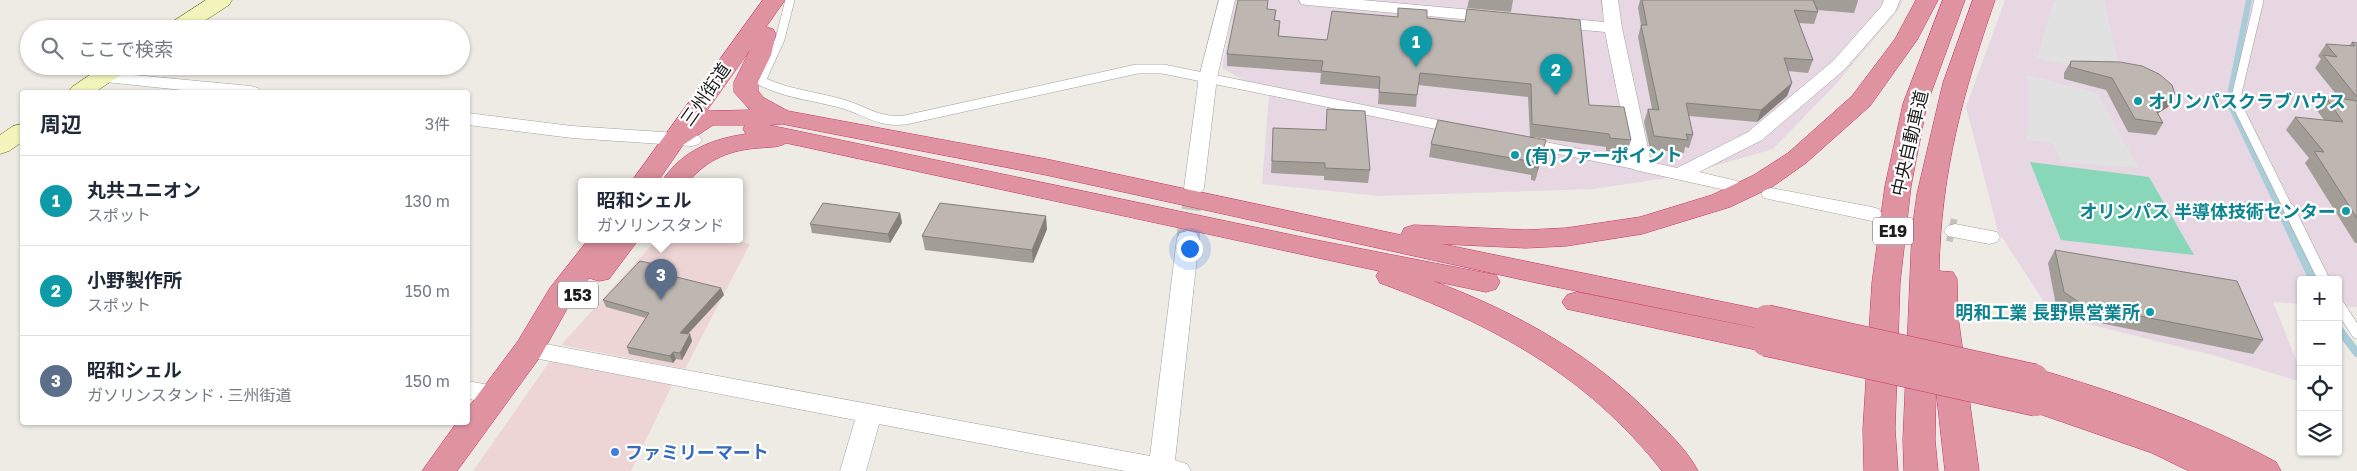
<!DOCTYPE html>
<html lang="ja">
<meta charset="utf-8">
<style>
:root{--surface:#fff;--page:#f2f2f3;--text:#1f2937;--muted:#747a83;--line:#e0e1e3;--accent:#bb1010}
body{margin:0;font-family:"Golos Text","Noto Sans JP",sans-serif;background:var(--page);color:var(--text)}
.controls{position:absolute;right:15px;bottom:15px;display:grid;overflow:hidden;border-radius:5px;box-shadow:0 1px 4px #0004}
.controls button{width:45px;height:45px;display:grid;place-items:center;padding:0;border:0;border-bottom:1px solid var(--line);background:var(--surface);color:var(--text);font:25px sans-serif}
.you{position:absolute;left:1189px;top:248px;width:18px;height:18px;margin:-12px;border:4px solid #fff;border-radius:50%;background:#1a73e8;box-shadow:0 0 0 8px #1a73e833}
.badge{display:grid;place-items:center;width:32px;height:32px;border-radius:50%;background:var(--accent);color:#fff;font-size:16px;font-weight:700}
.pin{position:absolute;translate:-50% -41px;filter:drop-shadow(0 1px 2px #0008)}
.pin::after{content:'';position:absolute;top:26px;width:18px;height:15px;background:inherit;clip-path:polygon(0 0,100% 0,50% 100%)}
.popup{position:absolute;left:578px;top:178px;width:165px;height:65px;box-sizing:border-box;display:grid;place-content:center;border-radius:5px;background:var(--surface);filter:drop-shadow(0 1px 4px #0005);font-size:16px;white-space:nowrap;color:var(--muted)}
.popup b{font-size:19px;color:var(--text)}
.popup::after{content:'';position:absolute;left:50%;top:100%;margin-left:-10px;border:10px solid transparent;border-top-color:var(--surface)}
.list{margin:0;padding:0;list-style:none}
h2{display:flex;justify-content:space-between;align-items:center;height:65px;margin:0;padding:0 20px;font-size:21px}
h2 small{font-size:16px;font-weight:400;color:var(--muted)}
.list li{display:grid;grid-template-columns:32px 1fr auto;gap:15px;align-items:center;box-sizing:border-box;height:90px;padding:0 20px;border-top:1px solid var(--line)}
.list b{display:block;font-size:19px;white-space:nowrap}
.list p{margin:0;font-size:16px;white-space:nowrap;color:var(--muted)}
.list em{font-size:16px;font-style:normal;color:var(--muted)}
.icon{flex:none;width:28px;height:28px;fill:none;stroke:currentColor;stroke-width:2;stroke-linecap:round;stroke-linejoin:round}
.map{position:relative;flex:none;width:2357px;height:471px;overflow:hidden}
.search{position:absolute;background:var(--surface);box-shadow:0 1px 4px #0004;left:20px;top:20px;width:450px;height:55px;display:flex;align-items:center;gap:12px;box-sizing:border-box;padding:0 18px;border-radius:28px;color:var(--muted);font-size:19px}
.panel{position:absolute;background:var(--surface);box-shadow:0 1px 4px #0004;left:20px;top:90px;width:450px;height:335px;border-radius:5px}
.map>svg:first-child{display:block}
.commercial{fill:#edd5d5}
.industrial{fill:#e6d7e3}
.pitch{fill:#88d7b8}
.parking{fill:#e1e1e1}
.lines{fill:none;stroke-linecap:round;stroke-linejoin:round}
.stream-far1{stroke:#a8cdd8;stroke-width:6}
.stream{stroke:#a8cdd8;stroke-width:8}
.street-tunnel-far1{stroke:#c4c2bc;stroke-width:19;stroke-dasharray:19 9;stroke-linecap:butt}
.street-tunnel{stroke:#c4c2bc;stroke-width:23;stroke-dasharray:23 12;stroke-linecap:butt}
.lane-far1-casing{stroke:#a1a1a1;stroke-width:10}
.lane-casing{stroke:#a1a1a1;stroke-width:12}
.street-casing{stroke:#a1a1a1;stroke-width:1}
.secondary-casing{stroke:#626c0d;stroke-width:1}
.highway-casing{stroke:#cb3267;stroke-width:1}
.lane-far1{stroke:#fff;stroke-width:9}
.lane{stroke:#fff;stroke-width:11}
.street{fill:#fff;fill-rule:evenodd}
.secondary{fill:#f2f4bc;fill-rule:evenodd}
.highway{fill:#df92a0;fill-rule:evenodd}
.highway-bridge-casing{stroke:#cb3267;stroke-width:31;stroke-linecap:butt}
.highway-bridge{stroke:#df92a0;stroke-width:30}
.wall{fill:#a39d98}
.shaded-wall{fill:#857f7c}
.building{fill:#beb6b1;stroke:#857f7c}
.culture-dot{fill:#0f9aa8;stroke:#fff;stroke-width:2}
.shop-dot{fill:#3f7fe0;stroke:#fff;stroke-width:2}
.labels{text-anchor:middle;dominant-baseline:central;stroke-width:4.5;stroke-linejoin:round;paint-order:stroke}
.shield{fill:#fff;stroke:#616161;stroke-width:1}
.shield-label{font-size:16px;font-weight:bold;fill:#1d1d1d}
.street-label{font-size:18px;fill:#1d1d1d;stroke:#fff}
.culture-label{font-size:18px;font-weight:bold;fill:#0d838f;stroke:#fff;text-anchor:start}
.shop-label{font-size:18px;font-weight:bold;fill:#366cbe;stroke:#fff;text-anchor:start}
</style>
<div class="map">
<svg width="2357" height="471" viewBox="0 0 2357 471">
<rect width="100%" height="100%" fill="#eeebe4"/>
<!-- commercial -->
<path class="commercial" d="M657 239H727L750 244 685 369 561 345Z
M550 361 675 379 631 471H473Z"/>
<!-- industrial -->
<path class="industrial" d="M1235 0H1903L1899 9 1837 83 1773 149 1680 176 1593 189 1379 196 1262 184 1269 95 1222 68Z
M2005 0H2357V307L2338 306V280H2301V304L2273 302 2301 372V382L2216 356 2064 318 2048 308 1998 231 1966 107Z"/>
<!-- pitch -->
<path class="pitch" d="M2030 162 2149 177 2194 255 2061 240Z"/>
<!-- parking -->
<path class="parking" d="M2057 0H2104L2120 70 2090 71 2037 58 2053 3Z
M2027 75 2097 93 2139 168 2062 162 2052 142 2027 140Z"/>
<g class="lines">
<!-- stream-far1 -->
<path class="stream-far1" d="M2249 0 2230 95 2232 108 2280 210"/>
<!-- stream -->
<path class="stream" d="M2280 209 2313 280
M2338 328 2357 353"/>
<!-- street-tunnel-far1 -->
<path class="street-tunnel-far1" d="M1191 210 1194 188"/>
<!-- street-tunnel -->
<path class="street-tunnel" d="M1880 215 1955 231
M1188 238 1191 209"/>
<defs>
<path id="lane-far1" d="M790 0 780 39 761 81C787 94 815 96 843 104 867 111 878 123 905 120L1137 69H1163L1449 127
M2259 0 2237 93 2239 109 2289 210
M1532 144 1642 166"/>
<path id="lane" d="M2289 209 2324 280
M2338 304 2357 333"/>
<path id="street" d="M1219 0H1235L1217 77 1204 188 1201 192 1194 194 1187 192 1184 188 1199 77Z
M1299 0H1362L1494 12 1500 13 1502 17 1500 21 1494 22 1307 5 1301 4Z
M1602 0H1618L1622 28 1651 162 1677 168 1748 132 1833 61 1881 7 1884 0H1900L1895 12 1845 69 1762 140 1699 172 1737 181 1740 185 1737 189 1730 191 1635 170 1632 166 1605 32 1552 27 1546 26 1543 22 1546 18 1552 17 1604 22Z
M102 72 251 86 258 88 260 92H201L96 81 93 77 96 73Z
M468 113 572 126 692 134 699 136 702 140 699 144 692 146 572 138 468 125Z
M1771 188 1872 207 1879 209 1882 214 1879 219 1872 221 1764 198 1761 194 1764 190Z
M1955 224 1997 232 2000 237 1997 242 1989 244 1948 236 1944 231 1948 226Z
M1188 231 1196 233 1199 238 1175 460 1187 464 1191 471H1125L879 424 866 471H840L855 420 529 357 521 355 517 349 521 343 529 341 1150 456 1177 238 1180 233Z
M468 381 505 388 508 394 505 400 496 403 468 399Z"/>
<path id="secondary" d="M206 0H232L229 5 192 29H166L169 24Z
M103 66H130L127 71 95 92H68L72 87Z
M22 124V142L9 151 0 154V135L13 126Z"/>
<path id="highway" d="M763 0H785L766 27 773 29 776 34 771 55 758 82V91L764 98 788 111 1046 159 1401 235 1404 228 1414 225 1526 230 1566 228 1640 217 1712 195 1754 175 1788 153 1852 96 1895 39 1916 0H1938L1917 40 1870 106 1806 163 1772 187 1730 207 1642 234 1566 246 1526 248 1442 244 1777 313 1782 320 1777 327 1767 330 1537 283 1046 175 782 124 769 125 1316 240 1496 275 1500 282 1496 289 1486 292 1433 281C1517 312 1595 356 1657 421 1672 436 1688 452 1698 471H1662C1587 375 1492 324 1380 283L1376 276 1379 271 786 143C778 148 768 147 759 148 730 150 708 159 689 181H662C682 151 711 139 746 134L743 129 745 125H713L683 145 658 181H632ZM750 50 734 82V92L750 110 707 111Z
M1943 0H1965L1927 104 1911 186 1900 283 1895 429 1898 471H1864L1863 429 1872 283 1885 186 1903 104Z
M1973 0H1995C1963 93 1941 171 1939 271L1953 272 1957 279 1958 316 1979 471H1945L1936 390 1935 440 1938 471H1904L1903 440 1912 231 1917 194 1943 83Z
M589 239H639L609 279 599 281 589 278 572 300 540 357 457 471H422L457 422H468V408L518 341 550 288Z
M1577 292 1766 330 1777 333 1781 341 1777 349 1766 352 1567 309 1562 302 1567 295Z
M2034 368C2118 393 2199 420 2276 462L2281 471H2189L2152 453 2025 409 2020 401 2025 393 2033 390 2023 387 2018 379 2023 371Z"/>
</defs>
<!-- lane-far1 casing -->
<use href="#lane-far1" class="lane-far1-casing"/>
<!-- lane casing -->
<use href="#lane" class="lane-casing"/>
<!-- street casing -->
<use href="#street" class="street-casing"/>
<!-- secondary casing -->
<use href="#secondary" class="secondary-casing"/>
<!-- highway casing -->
<use href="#highway" class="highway-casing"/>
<!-- lane-far1 -->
<use href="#lane-far1" class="lane-far1"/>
<!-- lane -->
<use href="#lane" class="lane"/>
<!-- street -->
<use href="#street" class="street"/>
<!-- secondary -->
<use href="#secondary" class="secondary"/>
<!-- highway -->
<use href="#highway" class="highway"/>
<defs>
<path id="highway-bridge" d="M1767 320 2034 379
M1766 341 2036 401"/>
</defs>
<!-- highway-bridge casing -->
<use href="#highway-bridge" class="highway-bridge-casing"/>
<!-- highway-bridge -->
<use href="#highway-bridge" class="highway-bridge"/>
</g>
<!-- wall -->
<path class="wall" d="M1469 0H1513L1511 12 1467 8Z
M1640 0H1858V1L1854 13 1817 10 1818 12 1814 24 1799 23 1813 60 1808 73 1788 71 1792 83 1787 96 1757 122 1689 116 1693 135 1689 148 1685 147 1684 153 1650 149 1644 122 1648 109H1652L1638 37 1641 25 1638 8Z
M1398 8 1427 18 1589 105 1631 140 1627 153 1606 151V147L1534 137 1543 152 1535 181 1531 180V175L1429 157 1431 144 1530 137 1528 97 1418 85 1416 107 1378 104 1379 89 1320 84 1321 73 1227 66V54L1267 10H1276L1275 20 1280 21 1279 36 1327 40 1397 17Z
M2352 42 2357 43V243H2355L2305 163 2309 158 2286 130 2295 117 2324 120 2316 109 2325 96 2339 98 2315 68 2321 59 2318 56 2326 44 2349 46Z
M2071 61 2120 62 2168 107 2158 113 2163 123 2156 135 2128 132 2106 90 2064 79V73Z
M1327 109 1370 170 1368 183 1324 180V176L1271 173 1273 128 1326 130Z
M900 213 902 223 890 243 812 233 810 224Z
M1047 229 1033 263 925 250 922 236Z
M2055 250 2263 340 2253 354 2075 318 2056 306 2048 263Z
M670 273 668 275 724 295 688 334H690L692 341 682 360 676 359 673 363 629 354 627 347 646 318 606 307 603 300Z"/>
<!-- shaded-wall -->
<path class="shaded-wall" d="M1792 83 1787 96 1757 122 1761 110Z
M2175 94 2168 107 2147 120 2154 107Z
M1546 140 1543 152 1535 181 1538 168Z
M900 213 902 223 890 243 888 234Z
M1046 216 1047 229 1033 263 1032 250Z
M668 267 670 273 662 280 660 273Z
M721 288 724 295 682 340 680 333Z
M690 334 692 341 682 360 680 353Z
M673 352 676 359 673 363 670 356Z"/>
<!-- building -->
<path class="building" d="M1238 0H1268L1267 9 1276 10 1274 20 1280 21 1278 36 1327 40 1332 11 1398 17V8L1427 10V18L1465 22 1467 9 1580 20 1589 105 1624 107 1631 140 1610 138 1609 134 1532 124 1531 84 1420 73 1417 95 1379 92 1380 77 1321 71 1323 61 1227 54Z
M1642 0H1813L1818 12 1794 10 1813 60 1784 58 1792 83 1761 110 1686 103 1693 135 1686 134 1688 140 1654 136 1648 109 1659 110 1641 25H1647Z
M2352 42 2357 43V97L2323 55 2337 57 2326 44 2355 46Z
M2071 61 2120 62 2142 66 2159 74 2172 85 2175 94 2154 107 2163 123 2135 119 2112 78 2070 67Z
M2325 96 2357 101V218L2314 151 2324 152 2295 117 2343 122Z
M1327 109 1365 111 1370 170 1325 168V163L1272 161 1273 128 1326 130Z
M1438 120 1546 140 1538 168 1534 167V162L1431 144Z
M823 203 900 213 888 234 810 224Z
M940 203 1046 216 1032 250 922 236Z
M2055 250 2237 281 2263 340 2083 305 2064 292Z
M640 261 668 267 660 273 721 288 680 333 690 334 680 353 673 352 670 356 627 347 649 313 603 300Z"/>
<!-- markers -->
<g class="culture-dot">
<circle cx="2138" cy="101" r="5"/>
<circle cx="1515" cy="155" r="5"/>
<circle cx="2346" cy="211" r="5"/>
<circle cx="2150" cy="312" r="5"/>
</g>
<circle class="shop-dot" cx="615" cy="452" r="5"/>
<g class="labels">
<!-- shield labels -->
<g class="shield">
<rect x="1873" y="217.5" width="40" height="27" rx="4"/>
<rect x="558" y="281.5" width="40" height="27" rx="4"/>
</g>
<g class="shield-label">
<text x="1893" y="231">E19</text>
<text x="578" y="295">153</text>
</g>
<!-- street labels -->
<g class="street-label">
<text transform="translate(705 94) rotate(-55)">三州街道</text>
<text transform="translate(1909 143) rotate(-77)">中央自動車道</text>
</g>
<!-- culture labels -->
<g class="culture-label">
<text x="2148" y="101">オリンパスクラブハウス</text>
<text x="1525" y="155">(有)ファーポイント</text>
<text x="2336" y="211" text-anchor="end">オリンパス 半導体技術センター</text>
<text x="2140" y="312" text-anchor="end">明和工業 長野県営業所</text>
</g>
<!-- shop labels -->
<g class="shop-label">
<text x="625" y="452">ファミリーマート</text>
</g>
</g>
</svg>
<div class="controls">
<button>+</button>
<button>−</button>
<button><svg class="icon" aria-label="locate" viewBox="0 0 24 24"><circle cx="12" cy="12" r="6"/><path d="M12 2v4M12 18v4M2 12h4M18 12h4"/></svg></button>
<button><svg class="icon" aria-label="layers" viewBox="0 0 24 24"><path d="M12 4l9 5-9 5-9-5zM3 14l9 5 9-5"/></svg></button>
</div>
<div class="you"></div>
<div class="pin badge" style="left:1416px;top:67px;background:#0f9aa8">1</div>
<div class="pin badge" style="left:1556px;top:95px;background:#0f9aa8">2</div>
<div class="pin badge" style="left:661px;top:300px;background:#5c6f8a">3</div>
<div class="popup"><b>昭和シェル</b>ガソリンスタンド</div>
<div class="search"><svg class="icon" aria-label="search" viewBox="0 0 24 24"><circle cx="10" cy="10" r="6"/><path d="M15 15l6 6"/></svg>ここで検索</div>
<section class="panel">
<h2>周辺<small>3件</small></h2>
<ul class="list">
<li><span class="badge" style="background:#0f9aa8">1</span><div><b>丸共ユニオン</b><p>スポット</p></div><em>130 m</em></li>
<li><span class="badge" style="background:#0f9aa8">2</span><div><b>小野製作所</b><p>スポット</p></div><em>150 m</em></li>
<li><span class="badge" style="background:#5c6f8a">3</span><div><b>昭和シェル</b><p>ガソリンスタンド · 三州街道</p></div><em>150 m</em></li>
</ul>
</section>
</div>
